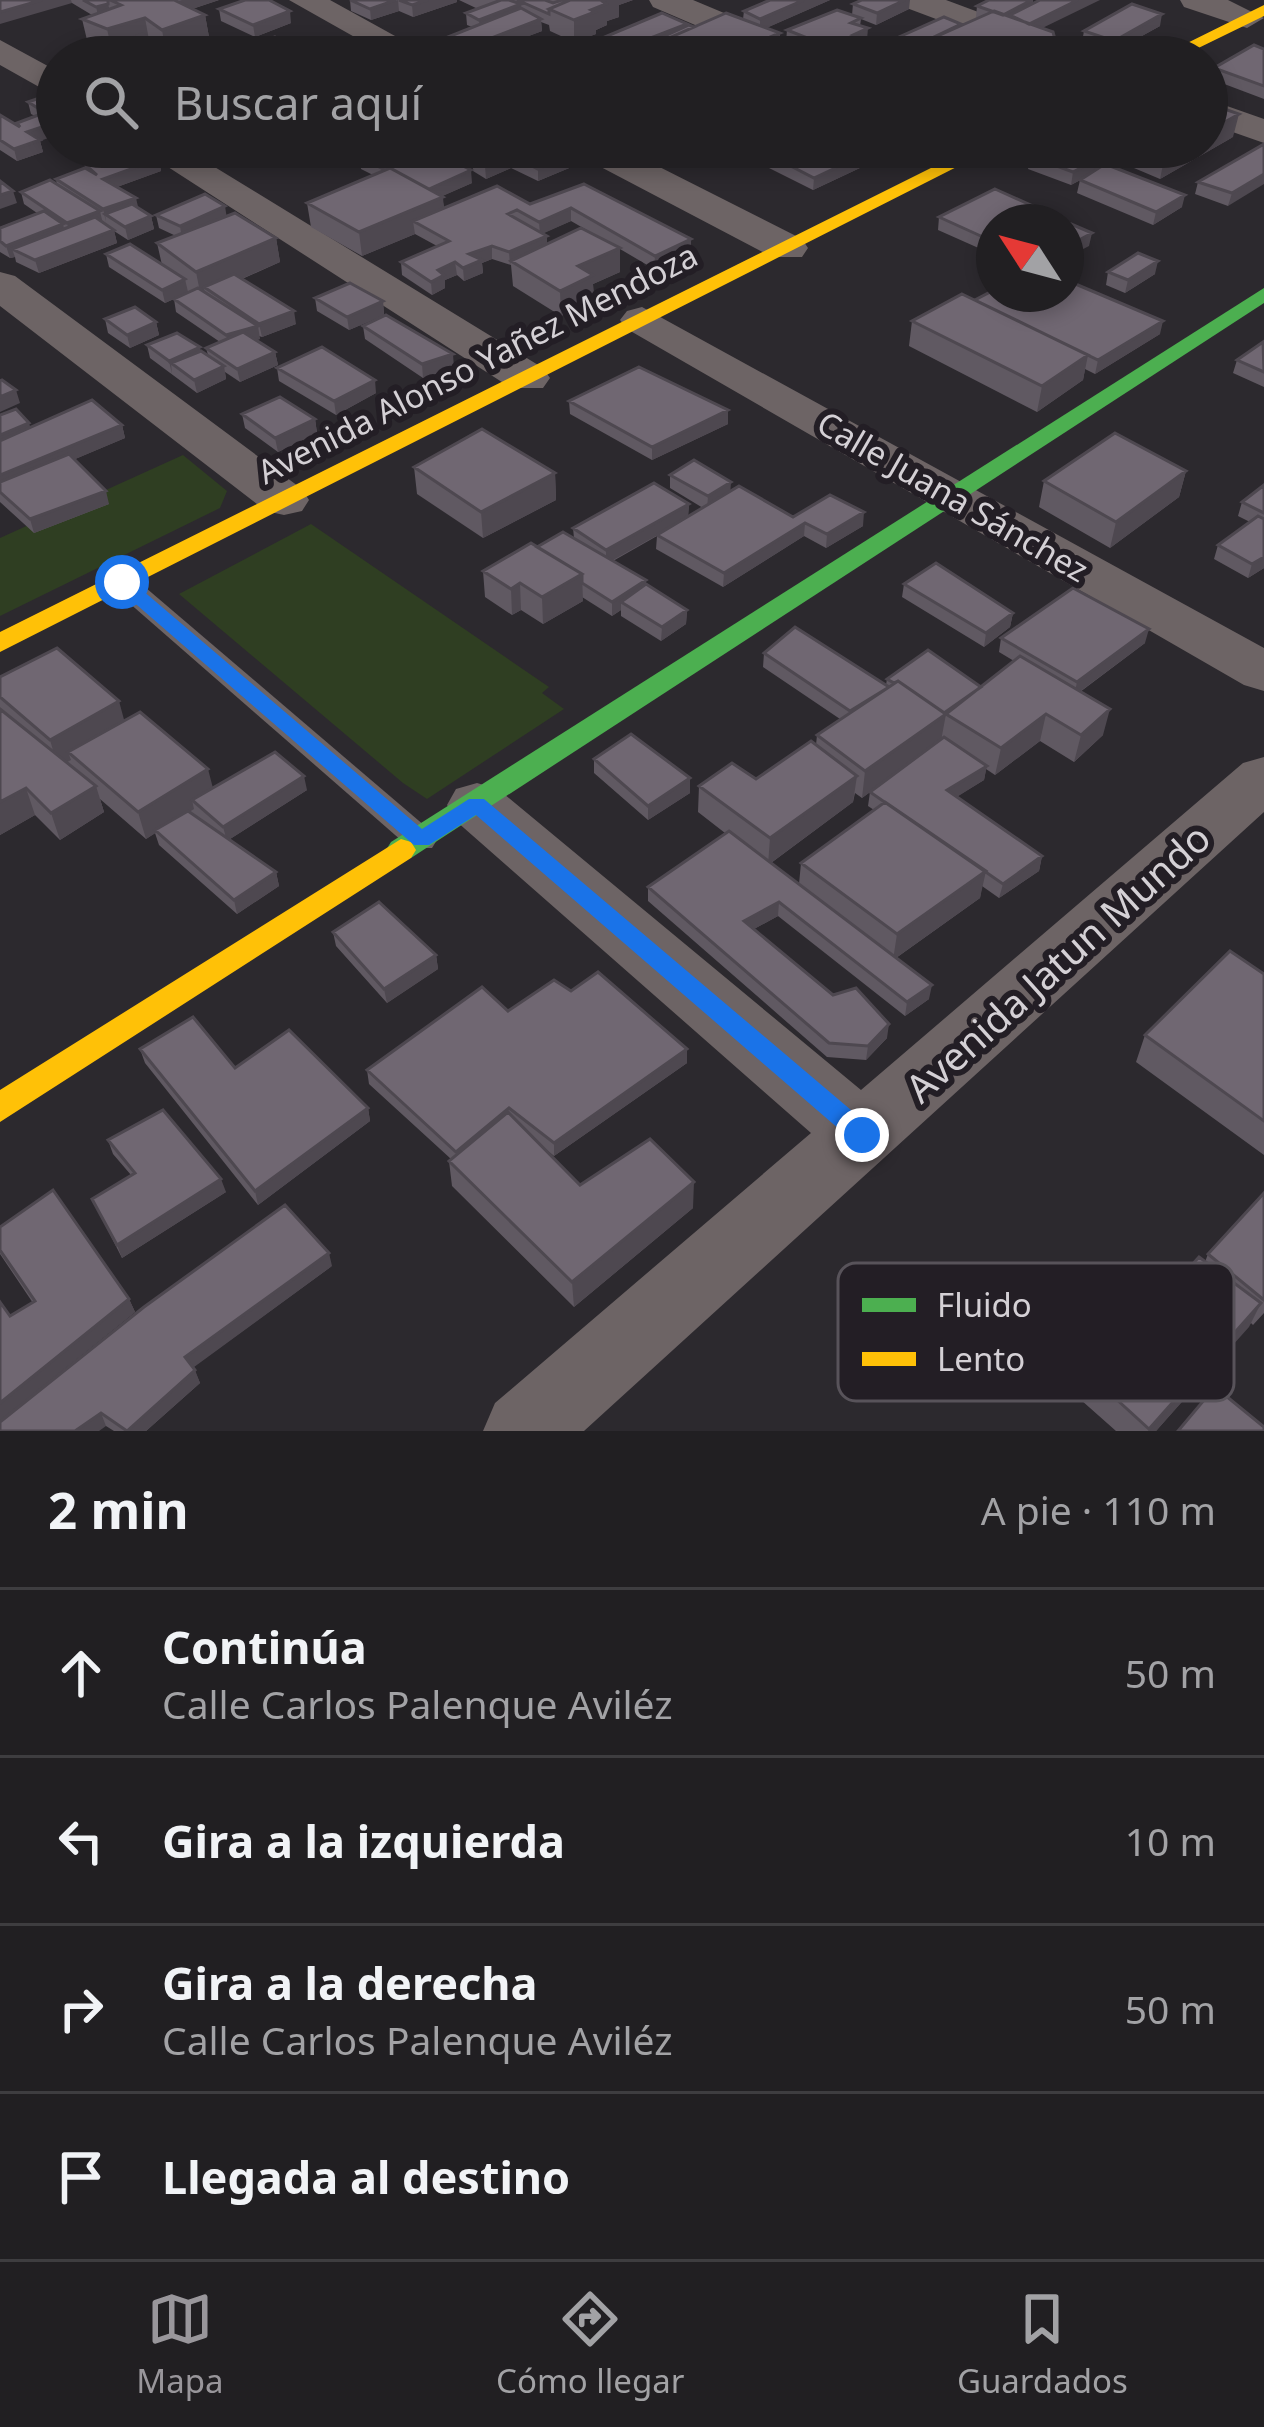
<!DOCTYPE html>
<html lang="es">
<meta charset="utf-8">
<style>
:root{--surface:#211f22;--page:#29272a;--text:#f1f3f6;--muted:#a2a2a5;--line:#3e3d40;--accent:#99969b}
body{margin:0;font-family:"Noto Sans",sans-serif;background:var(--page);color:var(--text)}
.compass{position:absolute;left:976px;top:204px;width:108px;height:108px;border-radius:50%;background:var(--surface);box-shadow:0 6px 18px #0003;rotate:306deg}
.stop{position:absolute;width:36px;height:36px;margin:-27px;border:9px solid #1a73e8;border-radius:50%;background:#fff}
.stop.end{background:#1a73e8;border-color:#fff;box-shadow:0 3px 12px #0008}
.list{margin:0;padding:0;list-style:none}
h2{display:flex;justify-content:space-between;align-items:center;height:156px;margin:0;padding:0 48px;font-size:51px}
h2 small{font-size:39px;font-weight:400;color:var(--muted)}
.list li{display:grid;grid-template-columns:78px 1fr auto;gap:36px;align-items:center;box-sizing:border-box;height:168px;padding:0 48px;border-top:3px solid var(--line)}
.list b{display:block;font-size:45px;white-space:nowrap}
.list p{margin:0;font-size:39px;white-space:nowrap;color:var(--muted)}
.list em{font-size:39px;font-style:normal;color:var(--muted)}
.icon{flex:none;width:66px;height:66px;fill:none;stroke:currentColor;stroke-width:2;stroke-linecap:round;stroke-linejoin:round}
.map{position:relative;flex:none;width:1264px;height:1431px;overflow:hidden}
.search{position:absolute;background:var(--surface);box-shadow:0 6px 18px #0003;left:36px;right:36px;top:36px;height:132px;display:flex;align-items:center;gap:30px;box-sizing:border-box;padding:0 42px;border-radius:66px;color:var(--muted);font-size:45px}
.sheet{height:828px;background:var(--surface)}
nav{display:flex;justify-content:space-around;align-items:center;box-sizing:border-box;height:168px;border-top:3px solid var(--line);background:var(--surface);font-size:33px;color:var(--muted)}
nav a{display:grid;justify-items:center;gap:6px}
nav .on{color:var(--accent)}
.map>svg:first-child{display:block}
.green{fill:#2f3e22}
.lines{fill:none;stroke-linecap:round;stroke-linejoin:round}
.lane{fill:#6d6465;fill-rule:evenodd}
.street{fill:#6d6465;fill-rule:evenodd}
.fast{fill:#4caf50;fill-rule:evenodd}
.slow{fill:#ffc107;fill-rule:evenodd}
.wall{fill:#605962;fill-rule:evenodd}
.shaded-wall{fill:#4e4850}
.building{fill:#706772;stroke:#4e4850;stroke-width:3}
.route{fill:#1a73e8}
.labels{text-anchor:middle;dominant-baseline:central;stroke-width:12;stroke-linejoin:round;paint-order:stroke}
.street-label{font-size:33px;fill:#d4d0d5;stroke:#231e25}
.near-street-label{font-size:39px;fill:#d4d0d5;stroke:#231e25}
.key{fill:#231e25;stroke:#58535a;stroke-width:3}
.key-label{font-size:33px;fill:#d4d0d5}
</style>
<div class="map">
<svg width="1264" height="1431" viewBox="0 0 1264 1431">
<rect width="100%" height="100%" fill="#2c292e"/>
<!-- green -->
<path class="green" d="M183 455 227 491 220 508 0 616V538Z
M311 524 549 687 542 693 564 709 427 799 403 783 179 594Z"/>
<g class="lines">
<!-- lane -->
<path class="lane" d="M122 573 132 576 432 832 437 840 432 848H410L112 588 108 582 112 576Z"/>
<!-- street -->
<path class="street" d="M289 0H330L433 57H390Z
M649 0H693L812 50 817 57H770L653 7Z
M900 0H946L1081 50 1086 57H1037L904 7Z
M1180 0H1228L1264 18 1247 28 1184 7Z
M0 40 57 71V97L0 65Z
M1207 99 1264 119V143L1207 123Z
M137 147H182L543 368 550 378 543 388H511Z
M572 147H620L802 239 808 248 802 257H772L578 155Z
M0 272 15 276 302 489 309 500 302 511 284 515 266 511 0 306Z
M642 307 1264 648V691L1244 685 627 329 620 320 627 311Z
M1264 757V812L584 1431H483L495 1403 811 1133 456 821 447 805 456 789 477 783 498 789 861 1090 1243 763Z"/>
<!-- fast -->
<path class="fast" d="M1264 288V303L411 858H391L386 850 391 842Z"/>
<!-- slow -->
<path class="slow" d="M1264 5V16L1180 57H1159Z
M973 147H996L0 652V632Z
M401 839 411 842 416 850 411 858 0 1122V1090Z"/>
</g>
<!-- wall -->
<path class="wall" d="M0 0H219L192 9 205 15 209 37 166 52 159 47 161 56 104 48 87 40 82 19 92 15 72 3Z
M350 0H457V2L413 17 399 11 371 20 351 11Z
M459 0H633L619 5V17L607 21V25L596 30V34L574 42 550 31 549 25 541 22 542 31 473 57H458L444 50 443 39 472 27 467 25 466 13 478 9Z
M770 0H830L766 28 780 33 779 56 795 57H668L656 52V48L632 57H605L596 53 595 41 743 19 744 11Z
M1033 0V4L1053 57H824L786 42 787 30 852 15 853 4 909 9 876 25 861 19 860 26 867 40 881 45 961 26 978 18 976 17 977 6Z
M219 9 291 23 255 37 221 21Z
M1160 26 1111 53 1082 42 1084 31Z
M1264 49V99L1211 79 1214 68Z
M57 92 40 141 43 152 17 161 0 150V115L18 126 35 116 31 114 28 102Z
M1233 137 1160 179 1108 157 1106 165 1182 207 1153 225 1077 193 1080 180 1084 178 1071 185 1028 169 1030 156 1097 149V147H1207Z
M1264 144 1228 206 1195 194 1198 182Z
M71 147H124L94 162Z
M173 147H240L200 163Z
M329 147H425L472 183 442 196 444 208 530 204 584 184 691 252 654 269 620 249V272L593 284 594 300 561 316 513 286 511 265 492 259 482 263 483 273 464 281 457 275 445 280V288L432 295 402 275 401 262 437 246 415 234 362 256 311 227 307 203 373 175 361 169 360 162 356 163ZM571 221 604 240 547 244 543 233Z
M502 147 574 166 538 181 511 168 486 179 473 171 472 159Z
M639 147H700L663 165 639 153Z
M880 147 879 159 813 190 761 164 762 151Z
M159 159 161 171 117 187 138 208 151 216 154 229 128 240 114 231 117 243 39 273 16 262 15 257 10 258 0 252V227L37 213 24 204 21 192 57 185 56 179 88 169 87 166Z
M156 215 227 216 276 238 280 262 242 279 296 324 262 337 259 336 260 339 256 340 275 352 278 365 240 382 225 372 226 379 197 393 150 358 147 345 200 351 208 355 206 348 220 342 176 312 174 299 165 303 109 267 106 254 162 265 157 243 176 236 159 228Z
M939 217 1044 222 992 254 938 230Z
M1108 272 1155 274 1125 293 1106 285Z
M315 298 383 301 384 315 349 330 317 311Z
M105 319 156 322 159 335 130 348 108 333Z
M912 321 1160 334 1095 374 1085 369 1083 380 1037 412 909 346Z
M363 326 454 368 423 378 365 339Z
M1264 343V387L1233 373 1237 360Z
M277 368 376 393 336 415 279 381Z
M569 401 728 424 652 460 570 414Z
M242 414 315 419 317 433 278 452 245 428Z
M0 415 30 428 122 425 125 438 75 459 109 504 34 533 0 502Z
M414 467 555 473 556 500 483 538 417 494Z
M1186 471 1179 497 1110 548 1039 507 1044 481Z
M670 475 731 491 793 517 863 526 826 548 804 536 723 587 656 549 657 536 613 561 687 610 686 624 661 641 621 616V610L612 616 582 597 583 601 543 624 521 610 512 615 485 597 483 571 537 547 574 538 573 528 689 504 688 516 703 508 670 488Z
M1264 485V568L1248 578 1214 559 1218 545 1250 522 1238 516 1242 502Z
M904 584 1013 613 1010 627 984 647 902 597Z
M1001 638 1145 643 1080 692 1103 735 1074 762 1040 741 995 775 986 769 984 780 956 797 1042 856 1039 871 999 898 982 886 980 898 896 958 929 999 905 1016 778 916 754 929 887 1038 866 1060 827 1057 648 901V887L725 833 698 812 699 786 756 779 816 745 817 735 840 719 763 667 764 653 886 685 887 679 981 687 1014 661 999 652ZM870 792 868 806 874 810 801 863 799 884 771 863 853 802 855 793 862 798Z
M0 677 125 721 213 788 307 790 230 839 276 872 279 886 237 914 159 845 155 833 146 839 100 799 104 812 60 840 35 815 0 835Z
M594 759 690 778V793L648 820 594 773Z
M333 932 436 955 438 969 387 1003 336 946Z
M1264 974V1155L1136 1062 1145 1035Z
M508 1011 687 1063 554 1156 544 1148 580 1185 693 1208 574 1307 452 1186 449 1161 451 1159 369 1084 367 1070Z
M140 1049 235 1068 368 1108 370 1121 258 1205 145 1063Z
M108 1140 226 1192 122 1258 92 1199 131 1175 113 1154Z
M1264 1193V1313L1253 1325 1251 1323 1156 1431H1116L1081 1400 1091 1376 1205 1262 1208 1254Z
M0 1227 129 1299 135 1312 0 1421 10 1316 33 1303 0 1254Z
M332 1266 193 1367 200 1383 146 1431H114L106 1426 0 1431Z"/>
<!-- shaded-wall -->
<path class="shaded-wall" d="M42 0H71L72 3 0 24V12Z
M182 0H219L174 15 172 3Z
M398 0 399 11 371 20 370 9Z
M428 0H457V2L413 17 412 5Z
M605 0H633L619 5V17L607 21V25L596 30V34L574 42V20Z
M804 0H830L760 31V19Z
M905 0H910L909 9 876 25 877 13Z
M1033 0 1032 11 1009 23 1002 15Z
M1078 0H1100L1028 35 1029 24Z
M108 4 111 15 99 19 96 7Z
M521 4V16L480 31 479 20Z
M290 11 291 23 255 37 253 25Z
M1162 14 1160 26 1111 53 1114 41Z
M205 15 209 37 166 52 162 30Z
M145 18 149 40 112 51 107 29Z
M541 19 542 31 473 57H464L463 49Z
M687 24V36L656 40V48L632 57H617V51Z
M868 28 867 40 853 35Z
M780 33 778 57H721Z
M1056 43 1053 57H1027Z
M158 45 161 56 158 57H123Z
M293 47 294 57H266Z
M1239 114 1233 137 1160 179 1165 155 1180 147H1207V132Z
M57 122V135L40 141 43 152 17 161 14 149 27 132Z
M100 147H124L125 151 94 162 91 150Z
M197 147H240L200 163Z
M364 147H397L359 156 360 162 356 163 355 151Z
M675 147H700L663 165V153Z
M880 147 879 159 813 190 814 178Z
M574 153V166L538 181V169Z
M1109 153 1106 166 1071 185 1073 172Z
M510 155 511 168 486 179 485 166Z
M159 159 161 171 106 191 103 179Z
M471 170 472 183 427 203 426 191Z
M1264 174V184L1228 206 1232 193Z
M13 191 17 203 0 209V195Z
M1185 195 1182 207 1153 225 1156 212Z
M443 197 445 221H413L415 234 362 256 359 232Z
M136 198 139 211 105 214 106 222 103 209Z
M225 206 227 219 182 239 180 226Z
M571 208V221L540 235 539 222Z
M100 211 103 224 70 236 67 223Z
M1046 212 1044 222H1028Z
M151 216 154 229 128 240 125 227Z
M63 224 66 237 12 249 15 257 10 258 6 246Z
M114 230 117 243 39 273 35 260Z
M1092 233 1089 246 1066 258V247Z
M547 236V248L511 261 510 265 509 252Z
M276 238 280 262 211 292 204 287 205 295 201 297 196 272Z
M691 239V252L654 269 655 256Z
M492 246V259L482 263 483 273 464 281 463 268 469 254Z
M620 248V272L593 284 594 300 561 316 560 291 578 266Z
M1158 261 1155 274 1125 293 1128 280Z
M455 262 457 275 445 280V288L432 295 431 282 438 270Z
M185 279 188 292 165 303 162 290Z
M383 301 384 315 349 330 347 317Z
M294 311 296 324 262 337 259 324Z
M1163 321 1160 334 1095 374 1098 360Z
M156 322 159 335 130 348 127 335Z
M258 326 260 339 229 348 226 335Z
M200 347 202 361 171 363 172 374 169 361Z
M275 352 278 365 240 382 237 369Z
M453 354 454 368 423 378 422 364Z
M1088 355 1083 380 1037 412 1042 386Z
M224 366 226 379 197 393 194 380Z
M375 380 376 393 336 415 334 401Z
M16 390 20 403 0 412V397Z
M728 410V424L652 460V447Z
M315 419 317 433 278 452 275 438Z
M29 423 33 436 0 450V435Z
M122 425 125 438 0 491V475Z
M1186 471 1179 497 1110 548 1116 522Z
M555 473 556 500 483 538 481 512Z
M731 482 730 496 707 510 708 496Z
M106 491 109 504 34 533 30 519Z
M689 504 688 518 606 564V550Z
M864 512 863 526 826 548 827 534Z
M805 523 804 536 723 587 724 573Z
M1264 557V568L1248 578 1252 564Z
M582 574 583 601 543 624 542 597Z
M646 580V594L621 602V610L612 616V602Z
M520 583 521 610 512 615 511 589Z
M687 610 686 624 661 641 662 627Z
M1013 613 1010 627 984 647 986 633Z
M1149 629 1145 643 1074 696 1077 682Z
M981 687 946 714 941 741 862 798 865 771Z
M119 701 126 727 68 752 71 760 58 767 50 740Z
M1110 709 1103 735 1074 762 1081 735Z
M1046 714 1040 741 995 775 1001 748Z
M987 766 984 780 944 805 947 790Z
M208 769 215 796 192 800 194 809 146 839 138 812Z
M304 776 307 790 227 841 223 827Z
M857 776 853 802 768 865 770 838Z
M690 778V793L648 820V806Z
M96 786 104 812 60 840 51 813Z
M26 788 35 815 0 835V802Z
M1042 856 1039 871 999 898 1003 884Z
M986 871 980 898 893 960 897 934Z
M276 872 279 886 237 914 234 900Z
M779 902 778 916 743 935 744 921Z
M436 955 438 969 387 1003 384 989Z
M932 985 929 999 905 1016 907 1002Z
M889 1024 887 1038 866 1060 868 1046Z
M687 1049V1063L554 1156V1143Z
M368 1108 370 1121 258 1205 255 1191Z
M221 1179 226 1192 122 1258 117 1245Z
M694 1182 693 1208 574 1307 572 1282Z
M329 1253 332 1266 190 1370 185 1357Z
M129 1299 135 1312 0 1421V1403Z
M1261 1303 1249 1327 1156 1431H1148Z
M195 1370 200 1383 146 1431H127Z
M101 1413 106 1426 99 1431H75Z"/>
<!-- building -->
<path class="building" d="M0 0H42L0 12Z
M83 0H108V4L96 7Z
M110 0H174L205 15 162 30 145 18 107 29 82 19 121 5Z
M245 0H269L290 11 253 25 219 9Z
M350 0H396L370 9Z
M399 0H428L412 5Z
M501 0H509L521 4 479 20 466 13Z
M517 0H545L553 3 562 0H570L549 9V14Z
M570 0H606L602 1 606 4 591 10 595 12 574 20 549 9Z
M770 0H804L760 19 744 11Z
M862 0H905L877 13 853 4Z
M989 0H1032L1003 15 977 6Z
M1040 0H1078L1029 24 1010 15Z
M1132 4 1162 14 1114 41 1084 31Z
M521 8 541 19 463 49 443 39Z
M837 10 861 18 851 23 868 28 853 35 881 45 944 17 961 24 892 57H855L787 30Z
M994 11 1053 32 1056 43 1027 57H899L895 55Z
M662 13 687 24 617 51 595 41Z
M726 13 780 33 721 57H714L669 38Z
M689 25 694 27 669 38V46L656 40Z
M143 34 158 45 123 57H78Z
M275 37 293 47 266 57H213Z
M346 38 365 50 346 57H294Z
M1254 45 1264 49V86L1214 68Z
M376 49 390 57H354Z
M648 51 660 57H634Z
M57 92V105L41 110 28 102Z
M1207 103 1239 114 1207 132Z
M57 108V122L27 132 40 140 14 149 0 140V115L20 127 17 123Z
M1264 144V174L1232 193 1198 182Z
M138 147 159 159 103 179 136 198 103 209 56 179 85 168 97 175 87 166Z
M382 147H425L471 170 429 189 390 168 385 170 359 156Z
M502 147H560L574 153 538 169 510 155 485 166 472 159Z
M652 147H675L663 153Z
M768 147H880L814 178 762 151Z
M1047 147H1092L1109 153 1073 172 1030 156Z
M1145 147H1180L1165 155Z
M1105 164 1185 195 1156 212 1080 180Z
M390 168 443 197 359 232 307 203Z
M50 180 100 211 67 223 21 192Z
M0 181 13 191 0 195Z
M584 184 691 239 655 256 571 208 539 222 517 210 508 214 547 236 509 252 492 246 469 254 482 260 463 268 455 262 438 270 444 275 431 282 401 262 449 241 413 221 497 186 530 204Z
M995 189 1046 212 1028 222H994V242L939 217Z
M205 194 225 206 180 226 156 215Z
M132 204 151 216 125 227 105 214Z
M44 211 63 224 6 246 0 241V228Z
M235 213 276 238 196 272 157 243Z
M95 217 114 230 35 260 12 249Z
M1064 221 1092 233 1066 247V222H1061Z
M581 228 620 248 578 266 593 275 560 291 511 261Z
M130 244 185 279 162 290 106 254Z
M1138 253 1158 261 1128 280 1108 272Z
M234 274 294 311 259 324 204 287Z
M1066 280 1163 321 1098 360 975 300 994 290V294H1066Z
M350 283 383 301 347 317 315 298Z
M198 288 258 326 226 335 174 299Z
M962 294 1088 355 1042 386 912 321Z
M135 307 156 322 127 335 105 319Z
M386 315 453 354 422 364 363 326Z
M243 332 275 352 237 369 206 348Z
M177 333 200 347 169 361 147 345Z
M1263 342 1264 372 1237 360Z
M322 347 375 380 334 401 277 368Z
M201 351 224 366 194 380 171 363Z
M639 367 728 410 652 447 569 401Z
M2 380 16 390 0 397V381Z
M280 397 315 419 275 438 242 414Z
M92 400 122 425 0 475V441Z
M16 409 29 423 0 435V415Z
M482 429 555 473 481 512 414 467Z
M1115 433 1186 471 1116 522 1044 481Z
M69 454 106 491 30 519 0 492V482Z
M694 460 731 482 708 496 670 475Z
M654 483 689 504 606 550 573 528Z
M1264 485V513L1242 502Z
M739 486 793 517 830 495 864 512 827 534 805 523 724 573 657 535Z
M1258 516 1264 519V557L1252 564 1218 545Z
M563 532 646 580 612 602 582 583V574L537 547Z
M531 543 582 574 542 597 520 583 511 589 483 571Z
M936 563 1013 613 986 633 904 584Z
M646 584 687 610 662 627 621 602Z
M1073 588 1149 629 1077 682 1001 638Z
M795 627 889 687 850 711 764 653Z
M57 648 119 701 50 740 0 697V677Z
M928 650 981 687 944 713 898 681 894 683 887 679Z
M1020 656 1110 709 1081 735 1046 714 1001 748 946 714Z
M898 681 946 714 865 771 817 735Z
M0 709 96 786 51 813 26 788 0 802Z
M140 712 208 769 138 812 68 752Z
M631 734 690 778 648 806 594 759Z
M944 737 987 766 947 790 1042 856 1003 884 870 792Z
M811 741 857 776 770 838 699 786 732 763 756 779Z
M275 752 304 776 223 827 192 800Z
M885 802 986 871 897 934 801 863Z
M188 811 276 872 234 900 155 830Z
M729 831 932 985 907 1002 779 902 744 921 833 995 856 988 889 1024 868 1046 829 1043 648 887Z
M379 902 436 955 384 989 333 932Z
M1230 951 1264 974V1121L1145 1035Z
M598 972 687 1049 554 1143 509 1108 456 1152 367 1070 482 987 508 1011 554 980 571 991Z
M193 1017 235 1068 289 1030 368 1108 255 1191 140 1049Z
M163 1110 221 1179 117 1245 92 1199 135 1173 108 1140Z
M508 1112 580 1185 650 1139 694 1182 572 1282 449 1161Z
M53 1190 129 1299 0 1403V1302L10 1316 35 1301 0 1250V1227Z
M1264 1193V1300L1208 1254Z
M285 1205 329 1253 185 1357 195 1370 127 1431 101 1413 75 1431H0V1422L144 1307Z
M1199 1257 1261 1303 1149 1429 1091 1376Z
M1215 1387 1264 1427V1431H1178Z"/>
<!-- route -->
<path class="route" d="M115 578H128L422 829 469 799H484L871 1127V1142H854L476 815 429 845H414L115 586Z"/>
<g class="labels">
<!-- street labels -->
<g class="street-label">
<text transform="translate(477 363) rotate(-27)">Avenida Alonso Yañez Mendoza</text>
<text transform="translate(953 496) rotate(30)">Calle Juana Sánchez</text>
</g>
<!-- near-street labels -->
<g class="near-street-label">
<text transform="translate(1057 962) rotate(-42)">Avenida Jatun Mundo</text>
</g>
</g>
<!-- legend -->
<rect x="838" y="1263" width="396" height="138" rx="18" class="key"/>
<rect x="862" y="1298" width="54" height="14" fill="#4caf50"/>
<rect x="862" y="1352" width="54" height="14" fill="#ffc107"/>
<g class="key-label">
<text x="937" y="1317">Fluido</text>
<text x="937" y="1371">Lento</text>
</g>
</svg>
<svg class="compass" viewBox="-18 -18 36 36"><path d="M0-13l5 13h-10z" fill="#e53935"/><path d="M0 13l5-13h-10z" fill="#a2a2a5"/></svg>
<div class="stop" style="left:122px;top:582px"></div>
<div class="stop end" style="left:862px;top:1135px"></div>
<div class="search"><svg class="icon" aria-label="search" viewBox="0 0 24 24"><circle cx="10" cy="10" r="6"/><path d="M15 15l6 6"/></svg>Buscar aquí</div>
</div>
<section class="sheet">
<h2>2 min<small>A pie · 110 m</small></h2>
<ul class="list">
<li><svg class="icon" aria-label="ahead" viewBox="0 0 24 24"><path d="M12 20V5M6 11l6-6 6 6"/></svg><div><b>Continúa</b><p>Calle Carlos Palenque Aviléz</p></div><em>50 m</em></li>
<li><svg class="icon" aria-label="left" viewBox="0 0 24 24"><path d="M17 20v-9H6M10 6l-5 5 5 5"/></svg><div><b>Gira a la izquierda</b></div><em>10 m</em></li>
<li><svg class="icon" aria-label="right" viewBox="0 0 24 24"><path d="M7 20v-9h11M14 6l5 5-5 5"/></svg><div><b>Gira a la derecha</b><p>Calle Carlos Palenque Aviléz</p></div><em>50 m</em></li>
<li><svg class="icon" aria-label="arrive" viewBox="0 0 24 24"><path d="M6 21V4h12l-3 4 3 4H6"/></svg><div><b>Llegada al destino</b></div></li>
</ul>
</section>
<nav>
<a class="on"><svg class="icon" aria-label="map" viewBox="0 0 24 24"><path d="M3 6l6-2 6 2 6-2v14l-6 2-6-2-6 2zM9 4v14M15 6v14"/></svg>Mapa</a>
<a><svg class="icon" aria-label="directions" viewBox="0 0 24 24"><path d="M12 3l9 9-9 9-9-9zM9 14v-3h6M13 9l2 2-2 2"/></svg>Cómo llegar</a>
<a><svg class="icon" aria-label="saved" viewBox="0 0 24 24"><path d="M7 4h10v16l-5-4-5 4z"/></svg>Guardados</a>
</nav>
